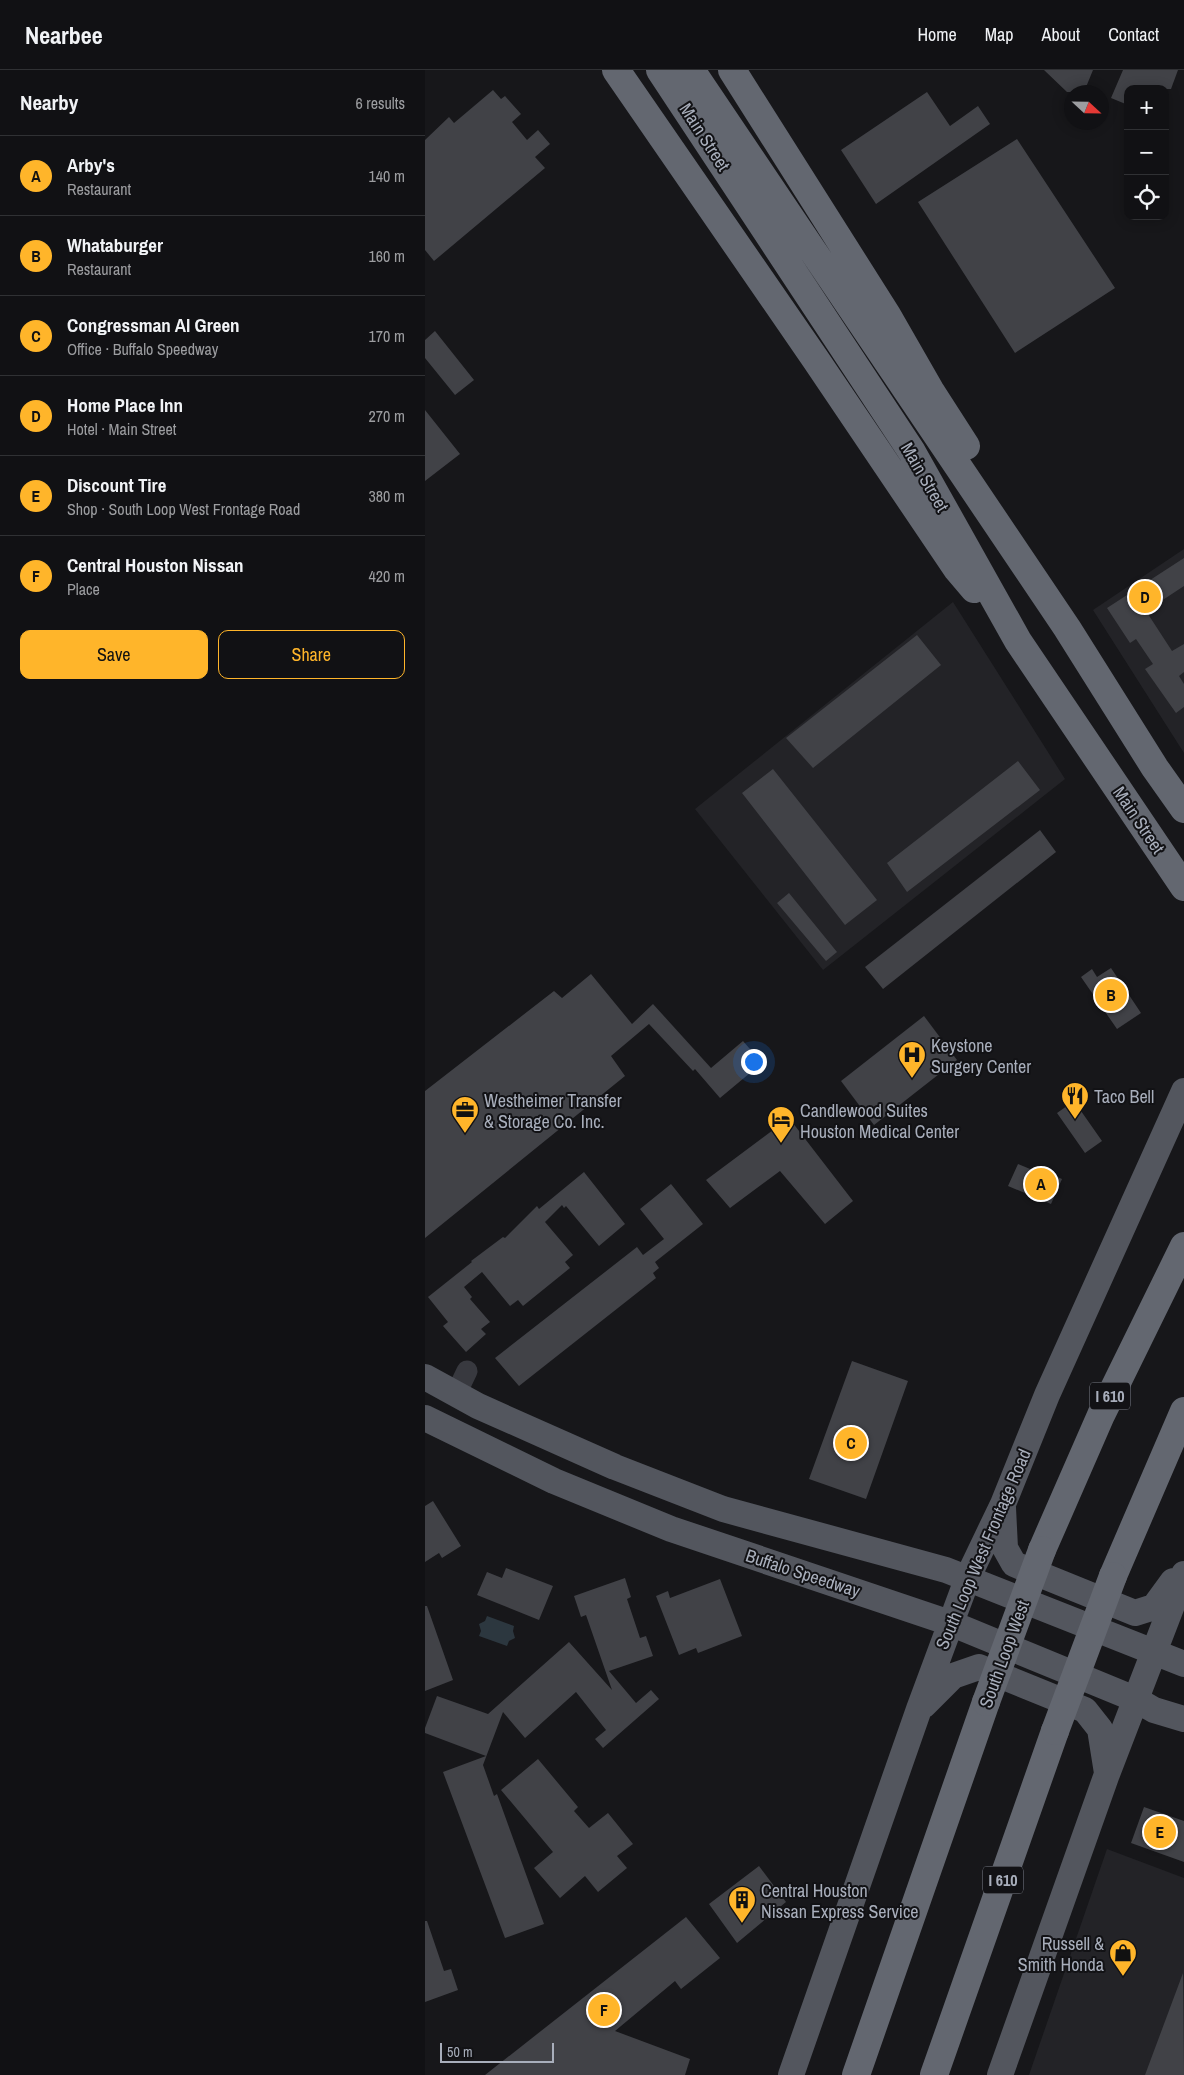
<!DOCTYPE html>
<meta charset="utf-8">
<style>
:root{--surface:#111114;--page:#1e1f22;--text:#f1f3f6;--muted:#9c9da0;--line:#303134;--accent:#ffb52a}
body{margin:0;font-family:"Archivo Narrow",sans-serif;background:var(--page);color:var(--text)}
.controls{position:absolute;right:15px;top:15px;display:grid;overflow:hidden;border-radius:10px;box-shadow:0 2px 12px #0003}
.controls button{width:45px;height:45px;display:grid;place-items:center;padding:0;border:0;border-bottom:1px solid var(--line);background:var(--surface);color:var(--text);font:25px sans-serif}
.compass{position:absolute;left:639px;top:15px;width:45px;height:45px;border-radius:50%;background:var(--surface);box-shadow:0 2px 12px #0003;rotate:112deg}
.scale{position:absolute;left:15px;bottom:12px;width:114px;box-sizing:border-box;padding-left:5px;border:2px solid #a8aebb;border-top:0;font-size:14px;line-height:18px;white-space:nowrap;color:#a8aebb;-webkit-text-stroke:4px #121215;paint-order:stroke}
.you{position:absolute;left:328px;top:991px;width:18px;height:18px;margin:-12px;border:4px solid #fff;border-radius:50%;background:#1a73e8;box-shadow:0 0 0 8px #1a73e833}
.badge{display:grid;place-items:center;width:32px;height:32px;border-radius:50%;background:var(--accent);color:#111;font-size:16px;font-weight:700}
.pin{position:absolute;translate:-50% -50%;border:2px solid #fff;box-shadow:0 1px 5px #0006}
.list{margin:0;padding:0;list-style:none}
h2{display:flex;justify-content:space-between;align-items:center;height:65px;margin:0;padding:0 20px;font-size:21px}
h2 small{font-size:16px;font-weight:400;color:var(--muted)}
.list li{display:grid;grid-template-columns:32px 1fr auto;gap:15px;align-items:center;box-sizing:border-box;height:80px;padding:0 20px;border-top:1px solid var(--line)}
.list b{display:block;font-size:19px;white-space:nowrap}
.list p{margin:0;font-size:16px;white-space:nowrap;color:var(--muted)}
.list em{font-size:16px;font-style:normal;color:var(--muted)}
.actions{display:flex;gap:10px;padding:15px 20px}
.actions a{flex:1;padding:11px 0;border:1px solid var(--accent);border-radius:10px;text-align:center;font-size:18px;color:var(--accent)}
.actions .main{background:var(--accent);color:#111}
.icon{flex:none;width:28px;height:28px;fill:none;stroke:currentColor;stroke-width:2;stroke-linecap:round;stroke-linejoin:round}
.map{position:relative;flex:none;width:759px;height:2005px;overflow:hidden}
header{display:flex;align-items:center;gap:30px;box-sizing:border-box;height:70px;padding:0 25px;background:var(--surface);border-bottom:1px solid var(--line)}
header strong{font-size:24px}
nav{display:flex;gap:28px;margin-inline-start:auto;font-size:18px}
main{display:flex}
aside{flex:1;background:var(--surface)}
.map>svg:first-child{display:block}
.built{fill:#232327}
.water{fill:#2c373f}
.building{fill:#414247}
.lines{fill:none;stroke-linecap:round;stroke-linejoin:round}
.minor{stroke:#38393f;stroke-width:21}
.major{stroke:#53565e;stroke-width:26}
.highway{stroke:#636770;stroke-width:28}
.highway-bridge{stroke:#636770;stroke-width:28}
.labels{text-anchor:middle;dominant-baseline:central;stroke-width:4;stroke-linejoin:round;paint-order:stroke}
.shield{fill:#121215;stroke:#7b7f89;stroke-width:1}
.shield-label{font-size:16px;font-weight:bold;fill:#a8aebb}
.street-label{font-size:18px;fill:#a8aebb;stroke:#121215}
.poi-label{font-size:18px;fill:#a8aebb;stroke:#121215;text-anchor:start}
</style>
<header>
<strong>Nearbee</strong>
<nav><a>Home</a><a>Map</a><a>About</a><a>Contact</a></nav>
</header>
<main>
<aside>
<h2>Nearby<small>6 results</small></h2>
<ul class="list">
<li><span class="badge">A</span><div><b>Arby's</b><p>Restaurant</p></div><em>140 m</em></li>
<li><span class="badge">B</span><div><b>Whataburger</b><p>Restaurant</p></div><em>160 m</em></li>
<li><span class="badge">C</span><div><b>Congressman Al Green</b><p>Office · Buffalo Speedway</p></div><em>170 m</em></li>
<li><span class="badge">D</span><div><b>Home Place Inn</b><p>Hotel · Main Street</p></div><em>270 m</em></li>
<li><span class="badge">E</span><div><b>Discount Tire</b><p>Shop · South Loop West Frontage Road</p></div><em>380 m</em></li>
<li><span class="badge">F</span><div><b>Central Houston Nissan</b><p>Place</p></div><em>420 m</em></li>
</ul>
<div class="actions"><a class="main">Save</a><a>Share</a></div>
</aside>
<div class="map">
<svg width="759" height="2005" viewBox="0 0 759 2005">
<rect width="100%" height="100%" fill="#17171a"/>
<!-- built -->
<path class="built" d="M759 479V683L668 540Z
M528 532 640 709 398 900 270 739Z
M682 1779 759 1808V2005H604Z"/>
<!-- water -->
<path class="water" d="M62 1546 89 1556 88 1561 90 1568 84 1571 82 1576 54 1566 56 1561 54 1554 60 1551Z"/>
<!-- building -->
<path class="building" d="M619 0H668L659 22H642Z
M698 0H753L746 19H703V35L686 28Z
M68 20 76 29 80 26 96 44 87 52 102 70 113 60 125 74 110 87 120 98 9 191 0 180V70L24 47 29 53Z
M502 22 525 56 553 36 565 54 451 134 416 80Z
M592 69 690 218 590 283 493 132Z
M10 261 49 310 30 325 0 288V270Z
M0 340 35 384 0 411Z
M759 488V516L721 541 747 581 759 574V602L754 606 759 614V637L751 643 720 599 728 594 711 569 705 573 682 538Z
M492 565 516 595 388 698 361 668Z
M593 691 615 720 482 822 462 793Z
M348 699 452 830 420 855 317 723Z
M615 760 631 782 458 919 440 897Z
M364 823 412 882 401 891 352 833Z
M686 898 716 943 692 959 656 907 667 899 672 907Z
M166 904 207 954 228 934 286 998 318 971 337 993 295 1028 270 999 268 1001 224 954 186 986 200 1006 0 1168V1021L129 921 137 928Z
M499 946 532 990 449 1055 416 1011Z
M649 1031 677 1071 660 1083 632 1043Z
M364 1048 428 1131 400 1154 355 1101 305 1138 281 1110Z
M593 1094 610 1101 611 1098 637 1109 626 1134 583 1116Z
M159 1102 200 1154 174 1176 141 1136 139 1138 137 1135 120 1152 148 1185 140 1192 145 1198 98 1236 93 1230 85 1236 57 1202 39 1217 47 1227 45 1229 65 1252 56 1259 61 1264 41 1282 18 1256 23 1252 3 1227 47 1192 46 1191 78 1167 80 1168 112 1136 114 1139Z
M246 1114 278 1154 230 1192 234 1198 228 1203 231 1208 94 1316 70 1288 212 1177 218 1185 239 1169 215 1139Z
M427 1291 483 1311 441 1429 384 1409Z
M8 1431 36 1476 17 1488 14 1483 0 1492V1436Z
M81 1498 128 1516 114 1550 52 1525 62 1502 77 1508Z
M200 1508 206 1527 202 1529 215 1568 221 1566 228 1586 184 1601 211 1633 226 1620 234 1629 178 1678 170 1669 181 1660 151 1622 100 1668 78 1642 58 1695 69 1726 72 1724 119 1854 80 1868 18 1702 61 1686 0 1663V1658L12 1626 63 1644 144 1572 187 1620 161 1545 156 1547 149 1526Z
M295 1509 317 1566 273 1583 271 1578 254 1585 231 1526 243 1521 245 1528Z
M0 1536H2L28 1610 0 1621Z
M113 1689 153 1737 149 1741 164 1758 183 1743 208 1774 192 1786 202 1798 173 1822 160 1806 135 1828 109 1798 128 1782 76 1720Z
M719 1737 759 1751V1792L706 1773Z
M334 1796 361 1832 312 1873 284 1834Z
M261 1847 295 1888 256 1919 250 1911 190 1961 265 1989 260 2005H60Z
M0 1851H2L19 1901 26 1899 33 1920 0 1932Z
M758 1903 759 2005H720Z"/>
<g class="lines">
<!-- minor -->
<path class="minor" d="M31 1324 42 1301"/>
<!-- major -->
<path class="major" d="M0 1307 53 1336 190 1397 298 1439 521 1500 759 1594
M0 1348 129 1411 246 1459 525 1553 710 1629 729 1640 759 1649
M578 1438 580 1478 589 1494 710 1543 729 1537 748 1511
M499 1635 528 1606 554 1597 660 1640 675 1659 682 1703
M366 2005 494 1639 543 1507 578 1434 622 1325 759 1021
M575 2005 682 1704 759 1504"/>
<!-- highway -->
<path class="highway" d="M191 0 391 290 532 499 549 519
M235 0 487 382 593 571 759 817
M266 0 642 558 730 698 759 739
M307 0 462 245 505 320 541 376
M617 1480 676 1345 759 1176
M688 1506 759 1341
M431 2005 561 1632
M509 2005 630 1661"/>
<!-- highway-bridge -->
<path class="highway-bridge" d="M561 1632 617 1480
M630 1661 688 1506"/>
</g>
<!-- icons -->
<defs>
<symbol id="hospital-pin" viewBox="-11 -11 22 30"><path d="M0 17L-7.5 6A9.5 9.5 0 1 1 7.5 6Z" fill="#ffb52a" stroke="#121215"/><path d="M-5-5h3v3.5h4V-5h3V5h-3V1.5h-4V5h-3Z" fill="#111"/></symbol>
<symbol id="restaurant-pin" viewBox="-11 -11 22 30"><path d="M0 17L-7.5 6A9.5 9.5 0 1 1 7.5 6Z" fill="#ffb52a" stroke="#121215"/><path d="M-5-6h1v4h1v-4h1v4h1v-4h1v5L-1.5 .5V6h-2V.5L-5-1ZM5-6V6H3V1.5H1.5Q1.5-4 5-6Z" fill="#111"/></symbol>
<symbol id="office-pin" viewBox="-11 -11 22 30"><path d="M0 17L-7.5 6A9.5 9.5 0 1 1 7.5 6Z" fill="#ffb52a" stroke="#121215"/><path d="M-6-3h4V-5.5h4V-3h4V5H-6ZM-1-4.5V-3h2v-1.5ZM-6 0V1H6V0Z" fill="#111"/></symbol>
<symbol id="hotel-pin" viewBox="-11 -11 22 30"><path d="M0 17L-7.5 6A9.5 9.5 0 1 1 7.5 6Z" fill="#ffb52a" stroke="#121215"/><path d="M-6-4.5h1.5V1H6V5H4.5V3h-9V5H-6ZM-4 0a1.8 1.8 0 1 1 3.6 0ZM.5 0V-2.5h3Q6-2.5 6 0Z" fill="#111"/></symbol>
<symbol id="building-pin" viewBox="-11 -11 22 30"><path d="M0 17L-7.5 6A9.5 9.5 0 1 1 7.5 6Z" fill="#ffb52a" stroke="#121215"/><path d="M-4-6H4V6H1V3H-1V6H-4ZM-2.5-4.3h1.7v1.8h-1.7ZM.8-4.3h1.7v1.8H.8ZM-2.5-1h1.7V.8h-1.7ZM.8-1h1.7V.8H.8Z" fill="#111"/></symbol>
<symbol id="shop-pin" viewBox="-11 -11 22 30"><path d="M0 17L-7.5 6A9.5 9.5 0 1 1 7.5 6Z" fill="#ffb52a" stroke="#121215"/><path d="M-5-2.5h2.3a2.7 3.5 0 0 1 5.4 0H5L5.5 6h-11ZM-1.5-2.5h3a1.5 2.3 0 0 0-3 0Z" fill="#111"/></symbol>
</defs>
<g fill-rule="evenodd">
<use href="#hospital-pin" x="471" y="969" width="32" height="43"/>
<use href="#restaurant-pin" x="634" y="1010" width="32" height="43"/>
<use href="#office-pin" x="24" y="1024" width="32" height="43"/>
<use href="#hotel-pin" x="340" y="1034" width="32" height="43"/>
<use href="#building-pin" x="301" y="1814" width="32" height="43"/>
<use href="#shop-pin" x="682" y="1867" width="32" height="43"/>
</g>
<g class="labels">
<!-- shield labels -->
<g class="shield">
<rect x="665" y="1312.5" width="40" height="27" rx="4"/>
<rect x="558" y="1796.5" width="40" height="27" rx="4"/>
</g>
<g class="shield-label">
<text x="685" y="1326">I 610</text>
<text x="578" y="1810">I 610</text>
</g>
<!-- street labels -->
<g class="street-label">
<text transform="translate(280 67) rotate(57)">Main Street</text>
<text transform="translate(500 407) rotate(60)">Main Street</text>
<text transform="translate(714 750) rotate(56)">Main Street</text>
<text transform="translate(558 1479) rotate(-67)">South Loop West Frontage Road</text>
<text transform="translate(378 1503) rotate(18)">Buffalo Speedway</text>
<text transform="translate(579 1584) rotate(-70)">South Loop West</text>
</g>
<!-- poi labels -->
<g class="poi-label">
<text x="506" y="975">Keystone<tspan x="506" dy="21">Surgery Center</tspan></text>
<text x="669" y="1026">Taco Bell</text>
<text x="59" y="1030">Westheimer Transfer<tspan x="59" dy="21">&amp; Storage Co. Inc.</tspan></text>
<text x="375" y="1040">Candlewood Suites<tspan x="375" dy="21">Houston Medical Center</tspan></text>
<text x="336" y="1820">Central Houston<tspan x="336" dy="21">Nissan Express Service</tspan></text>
<text x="679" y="1873" text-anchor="end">Russell &amp;<tspan x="679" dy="21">Smith Honda</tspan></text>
</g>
</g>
</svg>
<div class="controls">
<button>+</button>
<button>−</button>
<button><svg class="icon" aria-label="locate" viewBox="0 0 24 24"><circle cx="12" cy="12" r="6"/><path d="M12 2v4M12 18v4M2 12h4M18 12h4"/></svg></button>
</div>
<svg class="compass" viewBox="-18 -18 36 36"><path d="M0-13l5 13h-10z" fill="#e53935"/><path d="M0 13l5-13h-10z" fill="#9c9da0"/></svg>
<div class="scale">50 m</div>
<div class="you"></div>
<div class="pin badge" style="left:616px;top:1114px">A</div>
<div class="pin badge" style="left:686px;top:925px">B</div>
<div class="pin badge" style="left:426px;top:1373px">C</div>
<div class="pin badge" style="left:720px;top:527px">D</div>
<div class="pin badge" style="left:735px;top:1762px">E</div>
<div class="pin badge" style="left:179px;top:1940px">F</div>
</div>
</main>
